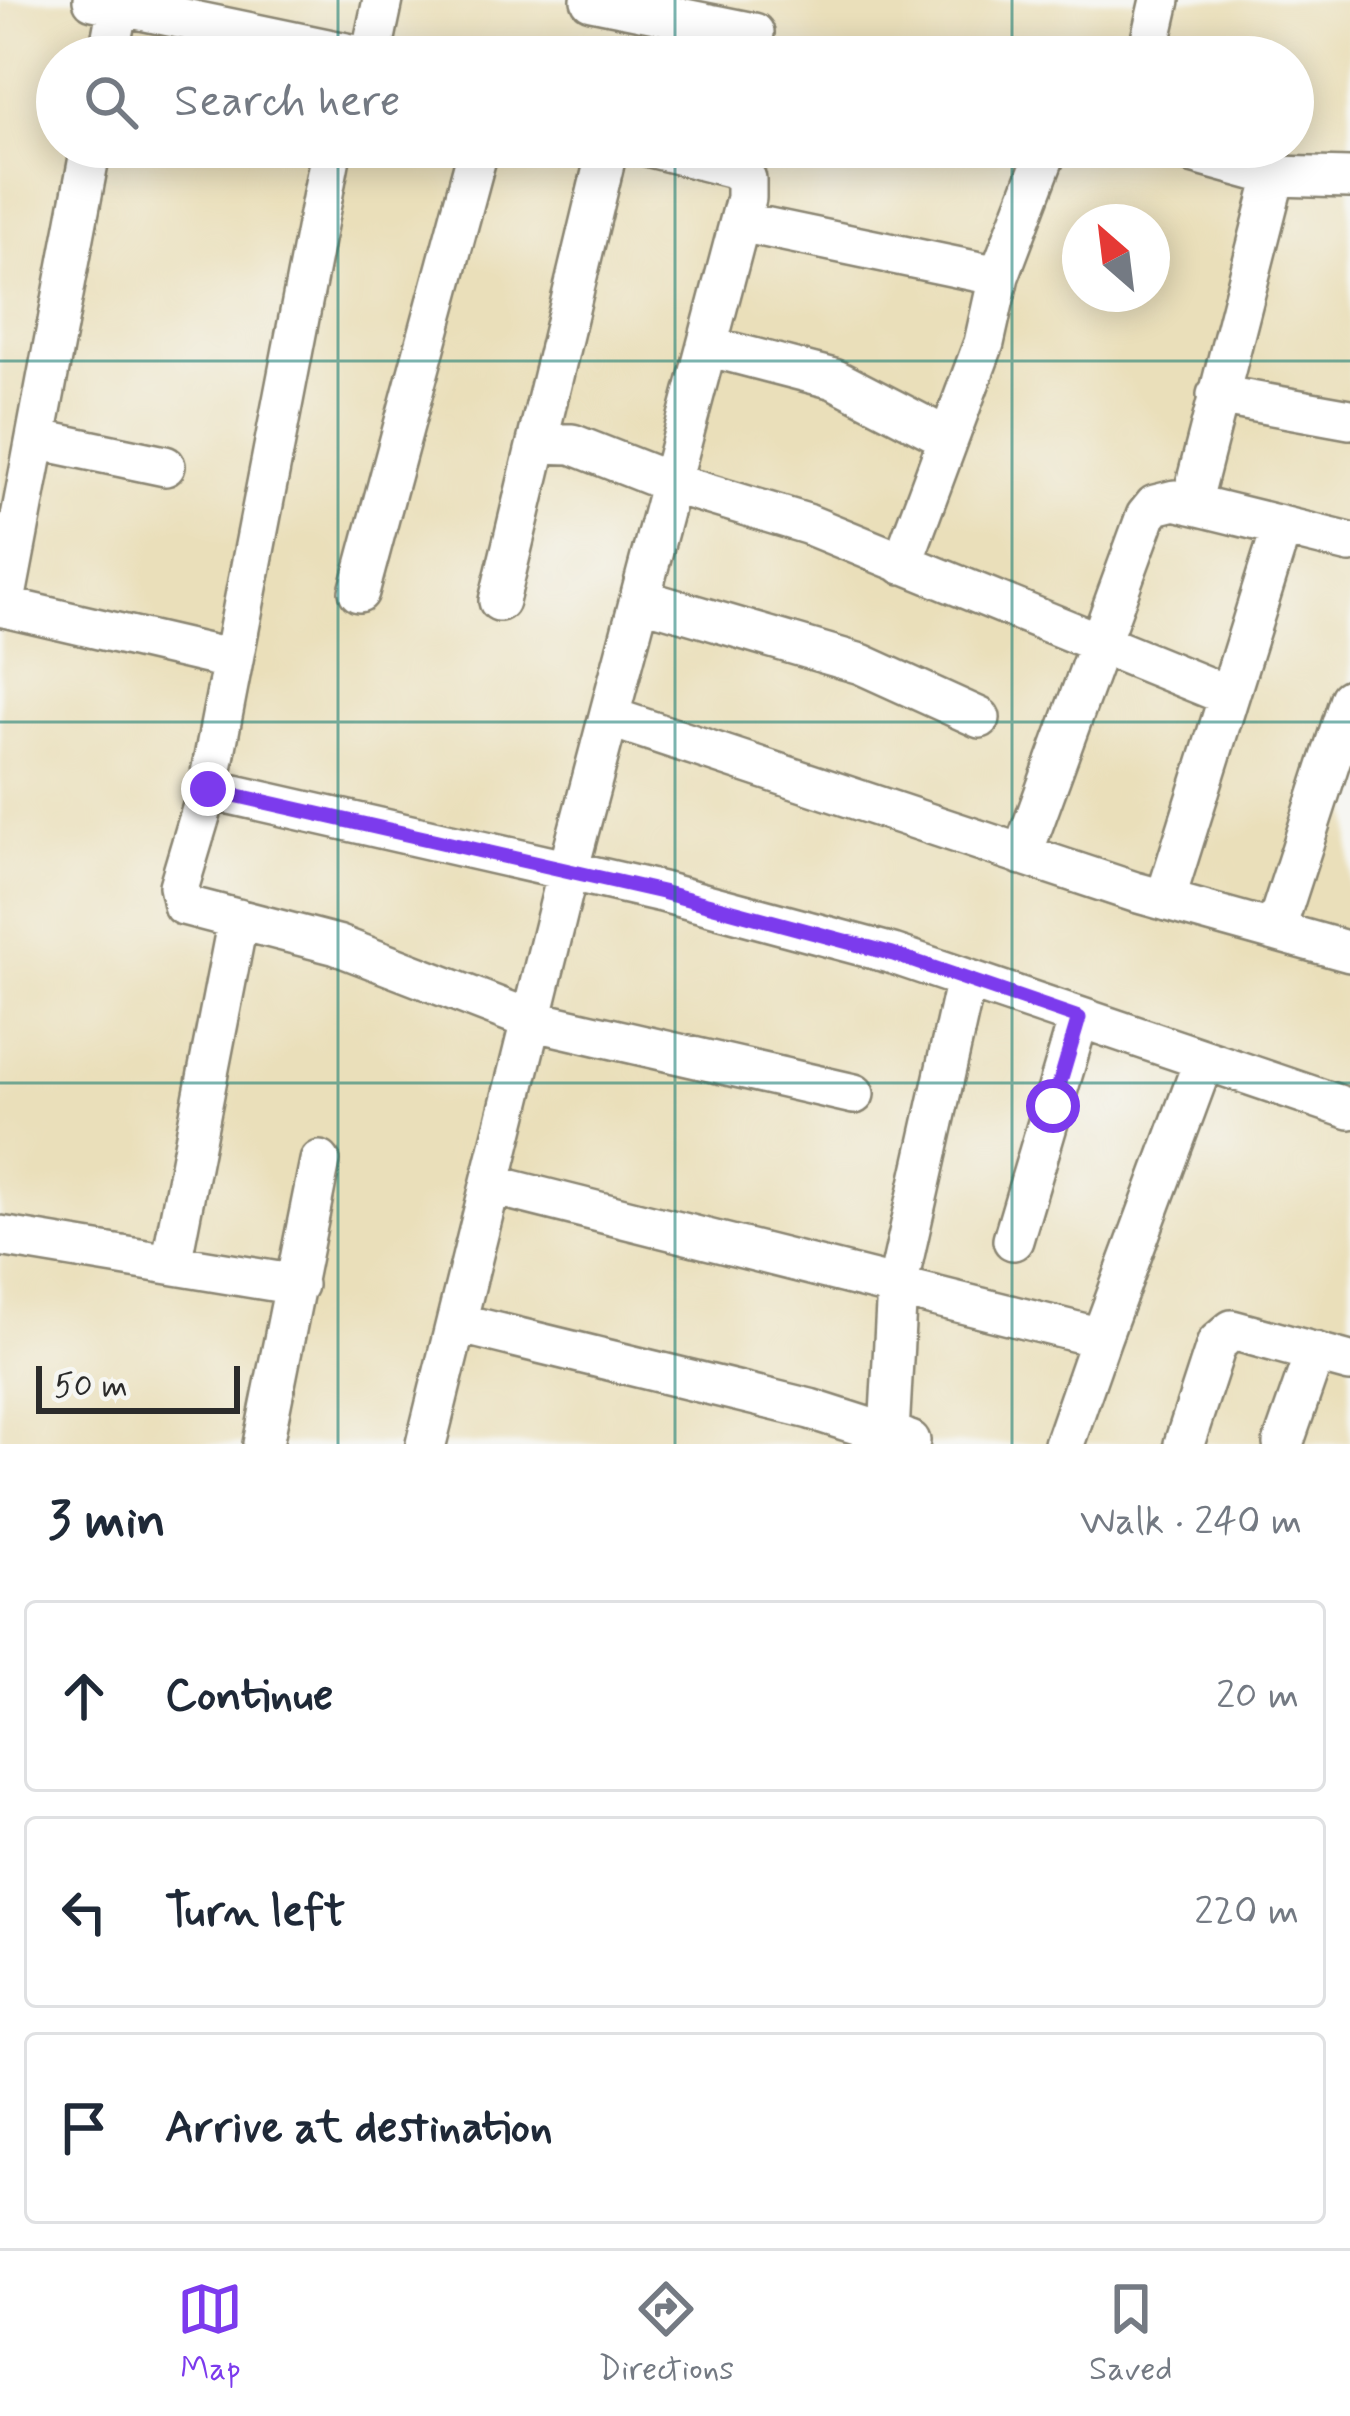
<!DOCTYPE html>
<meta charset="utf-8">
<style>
:root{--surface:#fff;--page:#f6f6f7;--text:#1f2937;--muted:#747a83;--line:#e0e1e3;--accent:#7c3aed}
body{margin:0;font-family:Mynerve,sans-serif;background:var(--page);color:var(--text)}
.compass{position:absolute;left:1062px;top:204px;width:108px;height:108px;border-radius:50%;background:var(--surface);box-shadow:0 6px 30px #0003;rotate:332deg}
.scale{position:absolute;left:36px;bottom:30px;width:204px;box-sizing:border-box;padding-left:12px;border:6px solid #2b2b2b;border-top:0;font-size:33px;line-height:42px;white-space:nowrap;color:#2b2b2b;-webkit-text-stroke:9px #f6f6f2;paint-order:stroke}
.stop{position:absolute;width:36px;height:36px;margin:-27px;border:9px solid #7c3aed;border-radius:50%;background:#fff}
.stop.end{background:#7c3aed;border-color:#fff;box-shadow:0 3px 12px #0008}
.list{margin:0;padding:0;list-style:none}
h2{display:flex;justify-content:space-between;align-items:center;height:156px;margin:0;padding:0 48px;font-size:51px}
h2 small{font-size:39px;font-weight:400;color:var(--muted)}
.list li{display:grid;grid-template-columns:78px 1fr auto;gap:36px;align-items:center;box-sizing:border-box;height:192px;margin:0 24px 24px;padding:0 24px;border:3px solid var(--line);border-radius:12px}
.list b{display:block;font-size:45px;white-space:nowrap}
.list em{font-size:39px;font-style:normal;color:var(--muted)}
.icon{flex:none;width:66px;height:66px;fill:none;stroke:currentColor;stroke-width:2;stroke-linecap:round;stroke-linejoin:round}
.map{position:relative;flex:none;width:1350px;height:1444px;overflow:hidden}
.search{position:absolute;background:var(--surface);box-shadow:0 6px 30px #0003;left:36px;right:36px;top:36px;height:132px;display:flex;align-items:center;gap:30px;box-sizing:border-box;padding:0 42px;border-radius:66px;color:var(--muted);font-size:45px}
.sheet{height:804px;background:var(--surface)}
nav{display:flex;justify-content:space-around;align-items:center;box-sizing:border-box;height:168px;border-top:3px solid var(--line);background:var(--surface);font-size:33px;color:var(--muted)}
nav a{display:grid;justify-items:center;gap:6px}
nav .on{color:var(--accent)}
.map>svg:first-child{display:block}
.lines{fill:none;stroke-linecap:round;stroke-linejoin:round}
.minor-casing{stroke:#8a8572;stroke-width:44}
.minor{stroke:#fff;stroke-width:39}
.route{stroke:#7c3aed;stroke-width:15}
.grid{fill:none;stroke:#0f766e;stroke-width:3;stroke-opacity:0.55}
</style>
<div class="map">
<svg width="1350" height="1444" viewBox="0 0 1350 1444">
<rect width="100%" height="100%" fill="#f6f6f2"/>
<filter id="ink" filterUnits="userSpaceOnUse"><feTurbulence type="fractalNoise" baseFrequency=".00833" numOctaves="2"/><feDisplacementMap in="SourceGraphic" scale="24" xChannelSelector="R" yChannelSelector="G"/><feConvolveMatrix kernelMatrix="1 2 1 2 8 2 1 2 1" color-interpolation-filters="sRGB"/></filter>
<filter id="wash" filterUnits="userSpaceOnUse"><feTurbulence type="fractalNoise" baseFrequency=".004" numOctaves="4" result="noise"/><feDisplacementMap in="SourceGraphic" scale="48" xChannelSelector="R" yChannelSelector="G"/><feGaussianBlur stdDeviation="2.7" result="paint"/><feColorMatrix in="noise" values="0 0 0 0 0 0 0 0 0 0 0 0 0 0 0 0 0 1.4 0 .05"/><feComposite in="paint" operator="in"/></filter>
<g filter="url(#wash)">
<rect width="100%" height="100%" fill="#eadfba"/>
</g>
<g filter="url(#ink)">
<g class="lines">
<defs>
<path id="minor" d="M93 0 366 57
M591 0 754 33
M108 57 119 0
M371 57 383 0
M1147 57 1160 0
M332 147 208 789 662 892 893 954 1350 1109
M1170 147 1275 176 1350 178
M740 222 999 276 984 343 902 564
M999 276 1048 147
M707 346 834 379 948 438
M1217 395 1350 419
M36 439 165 466
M537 443 572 444 671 483 807 524 1229 696
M1191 504 1275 176
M359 592 479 147
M640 599 861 664 980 718
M499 601 608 147
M0 606 233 660
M4 607 91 147
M609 717 1135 892 1350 952
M208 789 179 886 183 905 337 945 531 1020 854 1094
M1022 855 1146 516 1155 505 1175 500 1350 543
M1165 900 1282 527
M1275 931 1350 699
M492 1185 1101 1338 1064 1444
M0 1236 297 1285
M1013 1240 1079 1018
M171 1264 238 919
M457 1323 810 1409 910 1441
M1101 1338 1204 1060
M263 1444 320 1161
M426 1444 568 871 746 198V179L734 168 650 147
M903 1444 905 1439 889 1433 897 1287 966 979
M1184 1444 1217 1343 1232 1330 1350 1362
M1283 1444 1315 1352"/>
</defs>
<!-- minor casing -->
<use href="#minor" class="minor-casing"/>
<!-- minor -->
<use href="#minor" class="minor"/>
</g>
</g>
<g class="lines" filter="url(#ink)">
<!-- route -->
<path class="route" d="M208 789 662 892 893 954 1079 1018 1053 1106"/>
</g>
<!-- grid -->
<path class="grid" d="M338 0V57M675 0V57M1012 0V57M338 147V1444M675 147V1444M1012 147V1444M0 361H1350M0 722H1350M0 1083H1350"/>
</svg>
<svg class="compass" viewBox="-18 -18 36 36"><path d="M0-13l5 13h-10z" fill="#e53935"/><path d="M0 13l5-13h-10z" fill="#747a83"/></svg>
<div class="scale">50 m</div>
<div class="stop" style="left:1053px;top:1106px"></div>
<div class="stop end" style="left:208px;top:789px"></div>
<div class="search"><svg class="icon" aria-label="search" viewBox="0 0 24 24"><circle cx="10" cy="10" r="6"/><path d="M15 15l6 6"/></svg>Search here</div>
</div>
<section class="sheet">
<h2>3 min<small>Walk · 240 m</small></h2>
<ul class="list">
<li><svg class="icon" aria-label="ahead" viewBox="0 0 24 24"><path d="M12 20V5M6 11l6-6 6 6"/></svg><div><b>Continue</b></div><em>20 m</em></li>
<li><svg class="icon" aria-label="left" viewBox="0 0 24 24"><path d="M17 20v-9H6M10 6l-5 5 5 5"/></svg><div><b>Turn left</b></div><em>220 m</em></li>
<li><svg class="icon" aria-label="arrive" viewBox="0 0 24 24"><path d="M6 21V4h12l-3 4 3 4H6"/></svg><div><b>Arrive at destination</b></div></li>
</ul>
</section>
<nav>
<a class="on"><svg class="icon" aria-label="map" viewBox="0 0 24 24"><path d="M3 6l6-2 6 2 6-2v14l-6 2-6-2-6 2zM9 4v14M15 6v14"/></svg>Map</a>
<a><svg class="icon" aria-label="directions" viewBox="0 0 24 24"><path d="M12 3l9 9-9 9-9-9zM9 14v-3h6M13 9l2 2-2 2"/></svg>Directions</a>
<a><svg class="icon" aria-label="saved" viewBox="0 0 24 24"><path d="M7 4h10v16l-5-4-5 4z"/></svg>Saved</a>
</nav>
